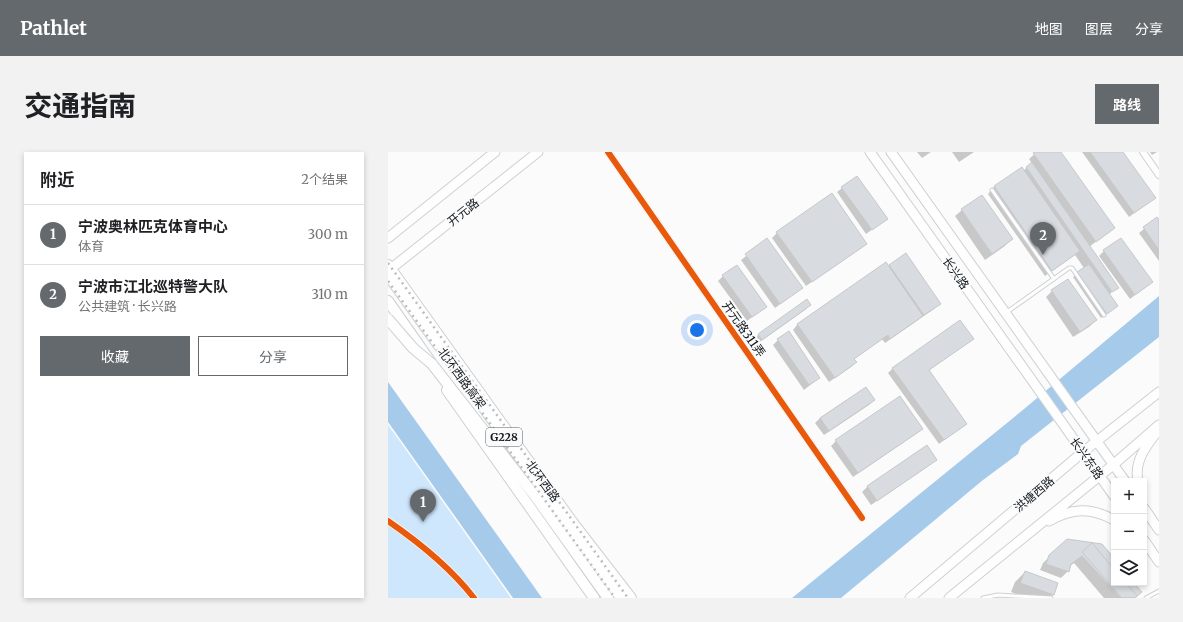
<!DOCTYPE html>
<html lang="zh">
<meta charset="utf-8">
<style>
:root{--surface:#fff;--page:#f2f2f2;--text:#202124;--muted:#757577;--line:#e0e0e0;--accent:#64696d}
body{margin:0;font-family:Merriweather,"Noto Sans SC",serif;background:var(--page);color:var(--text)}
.controls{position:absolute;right:12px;bottom:12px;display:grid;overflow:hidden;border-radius:0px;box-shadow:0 2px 6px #0003}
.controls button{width:36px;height:36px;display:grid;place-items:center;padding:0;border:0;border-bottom:1px solid var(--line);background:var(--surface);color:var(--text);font:20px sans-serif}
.you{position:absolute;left:309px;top:178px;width:14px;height:14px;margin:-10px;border:3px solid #fff;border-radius:50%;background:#1a73e8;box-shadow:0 0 0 6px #1a73e833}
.badge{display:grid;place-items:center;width:26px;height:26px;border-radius:50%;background:var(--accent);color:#fff;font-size:13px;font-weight:700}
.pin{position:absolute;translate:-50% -33px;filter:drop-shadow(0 1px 2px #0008)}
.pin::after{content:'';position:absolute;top:21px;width:14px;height:12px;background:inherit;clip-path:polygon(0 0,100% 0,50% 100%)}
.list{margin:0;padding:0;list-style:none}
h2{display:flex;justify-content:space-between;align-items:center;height:52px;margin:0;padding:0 16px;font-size:17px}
h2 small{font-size:13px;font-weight:400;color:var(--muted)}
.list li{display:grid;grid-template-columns:26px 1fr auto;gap:12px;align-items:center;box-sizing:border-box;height:60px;padding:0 16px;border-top:1px solid var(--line)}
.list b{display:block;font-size:15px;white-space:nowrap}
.list p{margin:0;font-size:13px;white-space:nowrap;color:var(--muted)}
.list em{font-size:13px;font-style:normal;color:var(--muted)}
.actions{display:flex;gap:8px;padding:12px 16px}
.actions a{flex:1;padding:9px 0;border:1px solid var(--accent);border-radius:0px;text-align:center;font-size:14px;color:var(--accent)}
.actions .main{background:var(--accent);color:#fff}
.icon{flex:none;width:22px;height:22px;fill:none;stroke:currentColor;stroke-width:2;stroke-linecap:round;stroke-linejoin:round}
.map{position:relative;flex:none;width:771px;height:446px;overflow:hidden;border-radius:0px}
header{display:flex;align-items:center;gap:24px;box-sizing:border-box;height:56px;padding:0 20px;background:var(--accent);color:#fff}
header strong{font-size:19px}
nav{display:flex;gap:22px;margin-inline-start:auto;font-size:14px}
.intro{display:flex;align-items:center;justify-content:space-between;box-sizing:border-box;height:96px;padding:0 24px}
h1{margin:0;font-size:28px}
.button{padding:10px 18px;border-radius:0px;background:var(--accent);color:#fff;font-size:14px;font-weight:700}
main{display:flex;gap:24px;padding:0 24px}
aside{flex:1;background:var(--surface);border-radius:0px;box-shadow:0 2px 6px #0003}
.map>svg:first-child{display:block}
.green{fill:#cfe7fd}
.water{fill:#a6caea}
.shadow{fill:#0003}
.building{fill:#d8dce0;stroke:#c5c9cc}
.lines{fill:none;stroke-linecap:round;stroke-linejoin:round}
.service-casing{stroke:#cdd1d4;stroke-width:5}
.minor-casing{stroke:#cdd1d4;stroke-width:8}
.secondary-casing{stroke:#cdd1d4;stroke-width:11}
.primary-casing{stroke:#cdd1d4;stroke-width:12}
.trunk-casing{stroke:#cdd1d4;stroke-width:12}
.service{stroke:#fefefe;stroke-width:3}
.minor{stroke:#fefefe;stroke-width:6}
.secondary{stroke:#fefefe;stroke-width:9}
.primary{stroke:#fefefe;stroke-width:10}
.trunk{stroke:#fefefe;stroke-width:10}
.rail{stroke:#bbbcbc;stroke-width:2.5;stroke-dasharray:2 4;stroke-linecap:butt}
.trunk-bridge-casing{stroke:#cdd1d4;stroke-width:12;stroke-linecap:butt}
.trunk-bridge{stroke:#fefefe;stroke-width:10}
.cycleway-casing{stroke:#fbfbfb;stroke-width:8}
.cycleway{stroke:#e8590c;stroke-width:6}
.labels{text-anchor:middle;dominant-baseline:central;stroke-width:4;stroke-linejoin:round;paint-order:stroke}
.shield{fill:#fbfbfb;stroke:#585e62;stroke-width:1}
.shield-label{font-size:11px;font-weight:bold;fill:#121a20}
.street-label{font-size:12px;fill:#121a20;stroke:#fbfbfb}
</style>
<header>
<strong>Pathlet</strong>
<nav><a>地图</a><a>图层</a><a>分享</a></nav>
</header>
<div class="intro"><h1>交通指南</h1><a class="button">路线</a></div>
<main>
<aside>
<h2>附近<small>2个结果</small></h2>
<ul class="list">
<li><span class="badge">1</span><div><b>宁波奥林匹克体育中心</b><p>体育</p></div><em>300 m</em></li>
<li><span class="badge">2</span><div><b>宁波市江北巡特警大队</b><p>公共建筑 · 长兴路</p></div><em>310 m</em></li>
</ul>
<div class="actions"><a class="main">收藏</a><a>分享</a></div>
</aside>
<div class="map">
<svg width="771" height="446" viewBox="0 0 771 446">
<rect width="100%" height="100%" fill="#fbfbfb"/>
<!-- green -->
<path class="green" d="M0 273 16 295 123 446H0Z"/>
<!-- water -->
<path class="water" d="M771 144V185L633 294 630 302 626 305 595 328 453 446H404L636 257Z
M0 230 154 446H125L0 270Z"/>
<!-- shadow -->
<path class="shadow" d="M529 0H543L534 6Z
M564 0H586L571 10Z
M649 0H672L726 76 701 95 729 135 721 143 724 158 713 166 685 125 696 116 687 103 657 124 600 42 606 35 633 17 635 19 644 11 641 7Z
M694 0H734L767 46 741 65Z
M762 0H769L764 3Z
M454 36 493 71 478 82 449 40Z
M574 58 623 87 617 94 597 108 567 64Z
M769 66 771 69V109L751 81Z
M389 81 478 91 473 96 418 134 384 86Z
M379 88 414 136 387 156 353 108Z
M716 99 764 130 742 147 711 104Z
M498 112 500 115 502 113 551 152 546 157 497 191 494 187 466 207 468 210 463 215 441 230 405 178 409 173Z
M335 124 378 155 359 169 330 129Z
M664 139 708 168 701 175 685 185 658 145Z
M422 153 417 158 369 192 366 187 370 183Z
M584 187 579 191 540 219 578 272 551 292 500 221 505 216Z
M390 188 431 226 416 238 385 193Z
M477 236 486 248 481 253 436 283 427 271 432 266Z
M534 276 529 281 465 325 443 294 448 289Z
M539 294 548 307 543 312 483 353 474 340 479 335Z
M679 388 726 408V431H745L746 446H716L686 411 682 414 680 419 673 426 652 418 655 411Z
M637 420 669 432 665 443 662 446H638L623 440 627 430Z"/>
<!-- building -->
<path class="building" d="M647 0H673L727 76 708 90 645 1Z
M702 0H735L768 46 746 61Z
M644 10 731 136 724 140 638 15Z
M634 15 692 99 664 119 606 34Z
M469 24 500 67 484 78 453 35Z
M444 41 479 92 424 130 388 80Z
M594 43 625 87 604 102 573 57Z
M769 65 771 67V98L755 75Z
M379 86 415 136 392 152 357 102Z
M733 86 765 130 747 143 715 98Z
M518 101 553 152 536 163 501 113Z
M498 110 535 164 502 187 500 183 466 207 469 210 447 226 409 172Z
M701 112 730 154 719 162 689 120Z
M349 113 379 155 364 165 334 123Z
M680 127 709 168 692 180 663 138Z
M419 147 423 153 374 188 370 182Z
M572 168 586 187 541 218 579 272 556 288 504 216Z
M401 179 432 226 421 233 389 187Z
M478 235 487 248 441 279 432 266Z
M512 244 535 277 470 321 447 288Z
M539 293 549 308 489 349 479 334Z
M679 387 714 392 726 406V431H746L754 440 747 446H733L694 404 683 412 681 420 658 412 661 403Z
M704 391 726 417V431H738L749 444 747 446H734L694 400Z
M637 419 670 431 666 443 632 431Z"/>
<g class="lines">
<defs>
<path id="service" d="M604 38 666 127
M619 160 681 116H684L716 163
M595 446 610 443 663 446
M758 446 771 439"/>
<path id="minor" d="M220 0 474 366
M755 0 771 23
M0 369C32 391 62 415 86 446"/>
<path id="secondary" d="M482 0 726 344
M503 0 737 329
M0 86 107 0
M0 119 150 0
M750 329C746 310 757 295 769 280
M756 356 771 378
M661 369C684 356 703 355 726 368
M756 388 771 410
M522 446 695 300 771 240
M561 446 725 313 771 273"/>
<path id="primary" d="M0 113 185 371 243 446
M59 238 206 446"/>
<path id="trunk" d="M0 123 233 446
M0 149 44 212 147 344 220 446"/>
</defs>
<!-- service casing -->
<use href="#service" class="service-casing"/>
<!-- minor casing -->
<use href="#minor" class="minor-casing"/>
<!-- secondary casing -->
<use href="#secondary" class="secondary-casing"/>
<!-- primary casing -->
<use href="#primary" class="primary-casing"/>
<!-- trunk casing -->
<use href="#trunk" class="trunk-casing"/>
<!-- service -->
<use href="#service" class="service"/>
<!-- minor -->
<use href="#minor" class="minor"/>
<!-- secondary -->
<use href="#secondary" class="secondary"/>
<!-- primary -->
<use href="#primary" class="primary"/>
<!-- trunk -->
<use href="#trunk" class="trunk"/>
<!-- rail -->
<path class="rail" d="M0 111 240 446
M0 129 227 446"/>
<defs>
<path id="trunk-bridge" d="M0 167 25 196 44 212"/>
</defs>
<!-- trunk-bridge casing -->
<use href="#trunk-bridge" class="trunk-bridge-casing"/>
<!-- trunk-bridge -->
<use href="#trunk-bridge" class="trunk-bridge"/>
<defs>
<path id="cycleway" d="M220 0 474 366
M0 369C32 391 62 415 86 446"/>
</defs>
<!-- cycleway casing -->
<use href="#cycleway" class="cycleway-casing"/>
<!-- cycleway -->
<use href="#cycleway" class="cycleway"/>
</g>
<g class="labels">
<!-- shield labels -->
<rect class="shield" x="98" y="276" width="36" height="18" rx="3"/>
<g class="shield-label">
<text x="116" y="285">G228</text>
</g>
<!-- street labels -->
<g class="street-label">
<text transform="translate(75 60) rotate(-39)">开元路</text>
<text transform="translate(568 121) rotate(55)">长兴路</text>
<text transform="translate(356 177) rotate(55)">开元路311弄</text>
<text transform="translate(74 226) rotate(54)">北环西路高架</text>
<text transform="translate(699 306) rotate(55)">长兴东路</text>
<text transform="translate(155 329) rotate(54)">北环西路</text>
<text transform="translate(646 342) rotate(-40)">洪塘西路</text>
</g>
</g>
</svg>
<div class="controls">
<button>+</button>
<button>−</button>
<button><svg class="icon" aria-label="layers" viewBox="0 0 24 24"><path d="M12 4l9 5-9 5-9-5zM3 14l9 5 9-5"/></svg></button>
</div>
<div class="you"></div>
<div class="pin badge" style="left:35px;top:370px">1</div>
<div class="pin badge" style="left:655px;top:103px">2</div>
</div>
</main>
